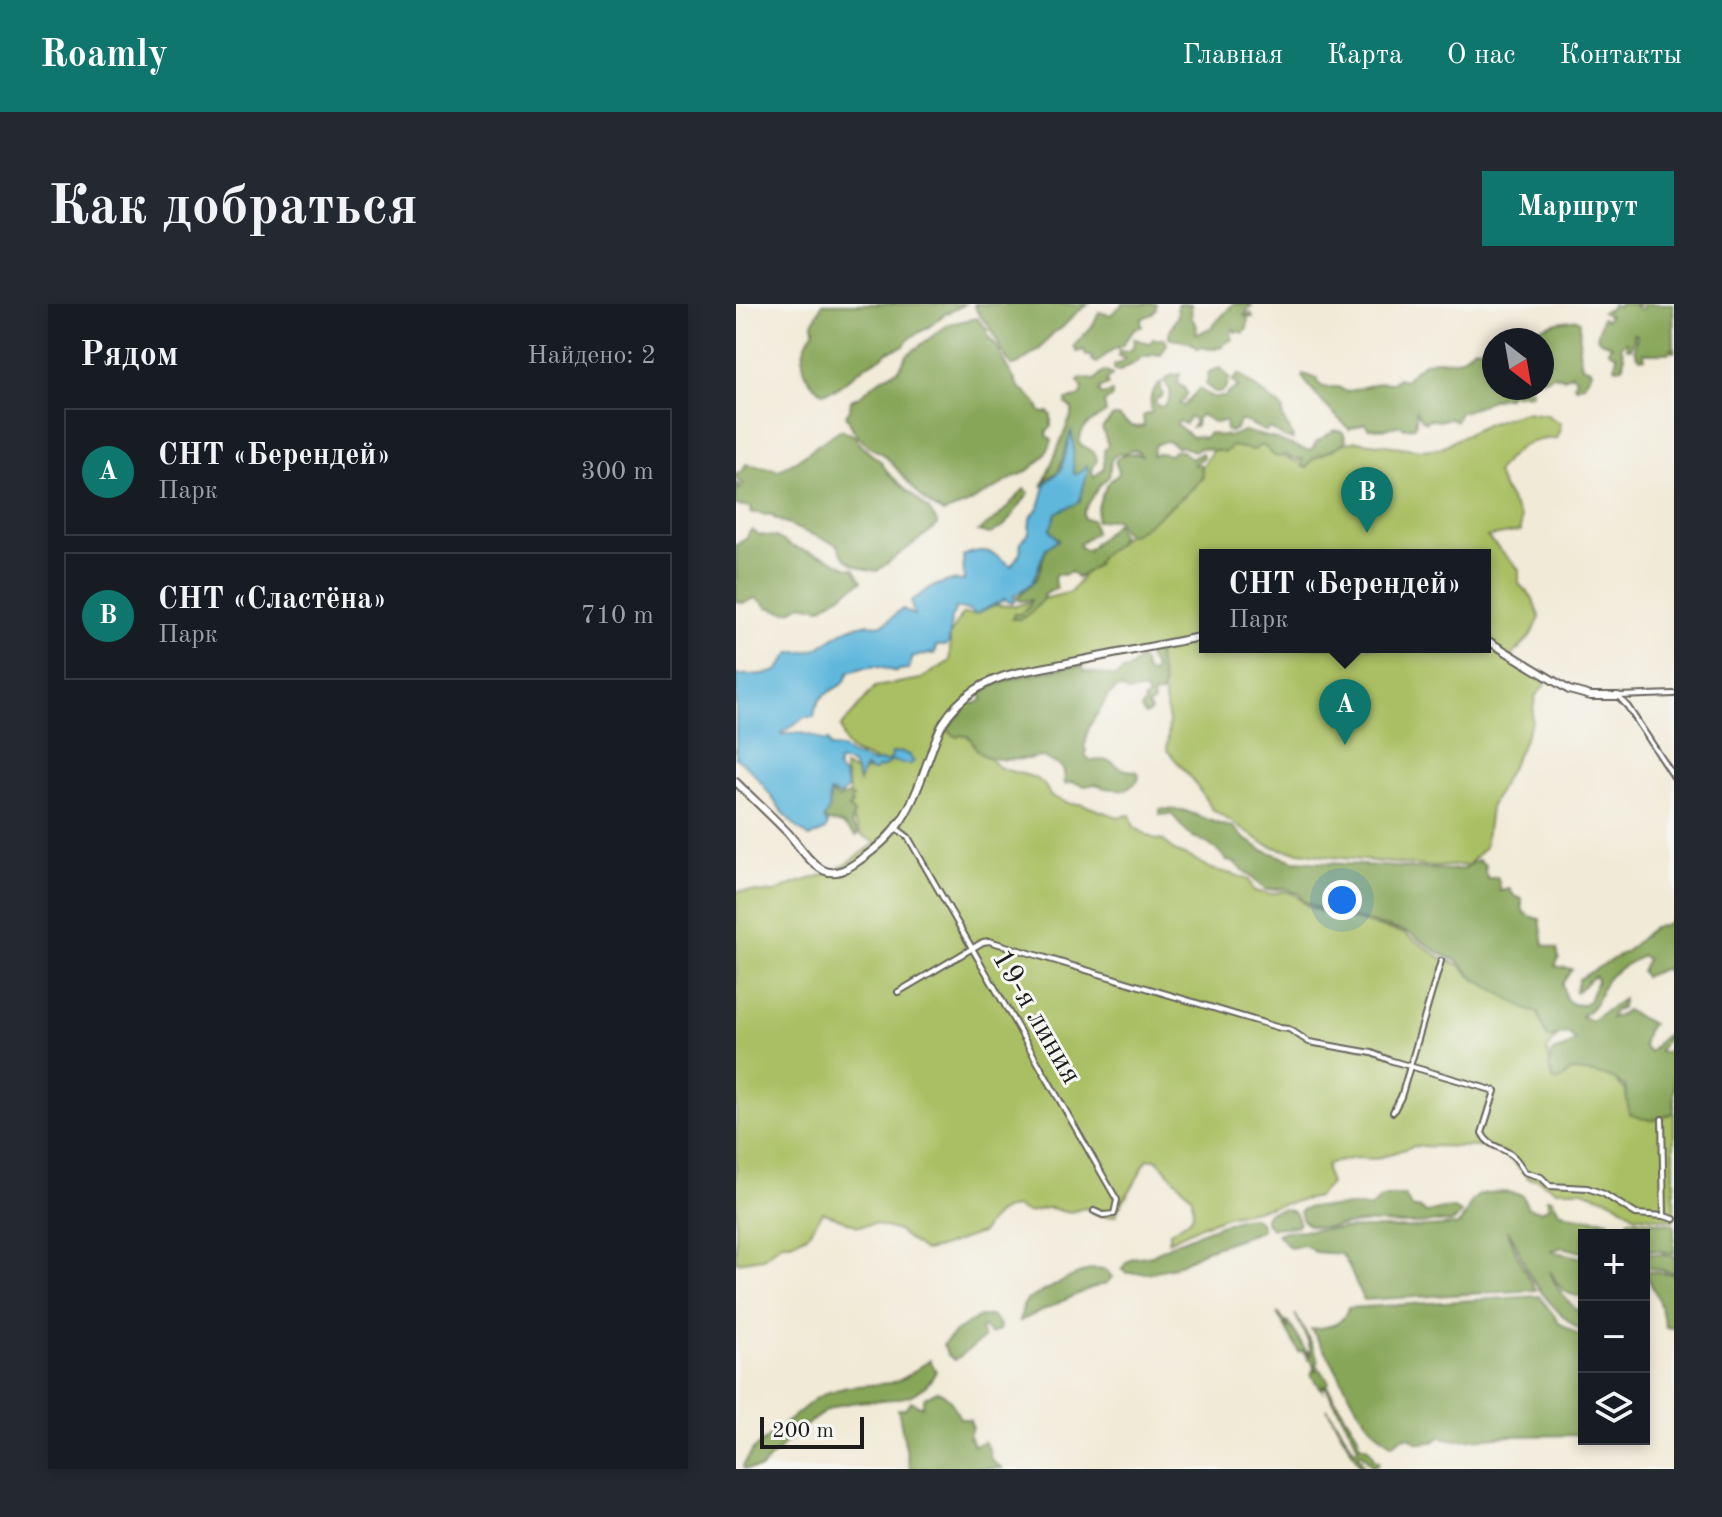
<!DOCTYPE html>
<html lang="ru">
<meta charset="utf-8">
<style>
:root{--surface:#171b24;--page:#242831;--text:#f1f3f6;--muted:#9ea1a6;--line:#363941;--accent:#0f766e}
body{margin:0;font-family:"Old Standard TT",serif;background:var(--page);color:var(--text)}
.controls{position:absolute;right:24px;bottom:24px;display:grid;overflow:hidden;border-radius:0px;box-shadow:0 4px 12px #0003}
.controls button{width:72px;height:72px;display:grid;place-items:center;padding:0;border:0;border-bottom:2px solid var(--line);background:var(--surface);color:var(--text);font:40px sans-serif}
.compass{position:absolute;left:746px;top:24px;width:72px;height:72px;border-radius:50%;background:var(--surface);box-shadow:0 4px 12px #0003;rotate:149deg}
.scale{position:absolute;left:24px;bottom:20px;width:104px;box-sizing:border-box;padding-left:8px;border:4px solid #1c1c1c;border-top:0;font-size:22px;line-height:28px;white-space:nowrap;color:#1c1c1c;-webkit-text-stroke:6px #f6f6f2;paint-order:stroke}
.you{position:absolute;left:606px;top:596px;width:28px;height:28px;margin:-20px;border:6px solid #fff;border-radius:50%;background:#1a73e8;box-shadow:0 0 0 12px #1a73e833}
.badge{display:grid;place-items:center;width:52px;height:52px;border-radius:50%;background:var(--accent);color:#fff;font-size:26px;font-weight:700}
.pin{position:absolute;translate:-50% -66px;filter:drop-shadow(0 2px 4px #0008)}
.pin::after{content:'';position:absolute;top:42px;width:28px;height:24px;background:inherit;clip-path:polygon(0 0,100% 0,50% 100%)}
.popup{position:absolute;left:463px;top:245px;width:292px;height:104px;box-sizing:border-box;display:grid;place-content:center;border-radius:0px;background:var(--surface);filter:drop-shadow(0 2px 6px #0005);font-size:26px;white-space:nowrap;color:var(--muted)}
.popup b{font-size:30px;color:var(--text)}
.popup::after{content:'';position:absolute;left:50%;top:100%;margin-left:-16px;border:16px solid transparent;border-top-color:var(--surface)}
.list{margin:0;padding:0;list-style:none}
h2{display:flex;justify-content:space-between;align-items:center;height:104px;margin:0;padding:0 32px;font-size:34px}
h2 small{font-size:26px;font-weight:400;color:var(--muted)}
.list li{display:grid;grid-template-columns:52px 1fr auto;gap:24px;align-items:center;box-sizing:border-box;height:128px;margin:0 16px 16px;padding:0 16px;border:2px solid var(--line);border-radius:0px}
.list b{display:block;font-size:30px;white-space:nowrap}
.list p{margin:0;font-size:26px;white-space:nowrap;color:var(--muted)}
.list em{font-size:26px;font-style:normal;color:var(--muted)}
.icon{flex:none;width:44px;height:44px;fill:none;stroke:currentColor;stroke-width:2;stroke-linecap:round;stroke-linejoin:round}
.map{position:relative;flex:none;width:938px;height:1165px;overflow:hidden;border-radius:0px}
header{display:flex;align-items:center;gap:48px;box-sizing:border-box;height:112px;padding:0 40px;background:var(--accent);color:#fff}
header strong{font-size:38px}
nav{display:flex;gap:44px;margin-inline-start:auto;font-size:28px}
.intro{display:flex;align-items:center;justify-content:space-between;box-sizing:border-box;height:192px;padding:0 48px}
h1{margin:0;font-size:56px}
.button{padding:20px 36px;border-radius:0px;background:var(--accent);color:#fff;font-size:28px;font-weight:700}
main{display:flex;gap:48px;padding:0 48px}
aside{flex:1;background:var(--surface);border-radius:0px;box-shadow:0 4px 12px #0003}
.map>svg:first-child{display:block}
.green{fill:#aabf63;stroke:#636e40;stroke-width:2;fill-rule:evenodd}
.forest{fill:#87a659;stroke:#52613a;stroke-width:2}
.water{fill:#5fb7dc;stroke:#3e6a7c;stroke-width:2}
.lines{fill:none;stroke-linecap:round;stroke-linejoin:round}
.street-casing{stroke:#67645d;stroke-width:8}
.secondary-casing{stroke:#67645d;stroke-width:10}
.street{stroke:#fff;stroke-width:4}
.secondary{stroke:#fff;stroke-width:6}
.labels{text-anchor:middle;dominant-baseline:central;stroke-width:6;stroke-linejoin:round;paint-order:stroke}
.street-label{font-size:30px;fill:#1c1c1c;stroke:#f6f6f2}
</style>
<header>
<strong>Roamly</strong>
<nav><a>Главная</a><a>Карта</a><a>О нас</a><a>Контакты</a></nav>
</header>
<div class="intro"><h1>Как добраться</h1><a class="button">Маршрут</a></div>
<main>
<aside>
<h2>Рядом<small>Найдено: 2</small></h2>
<ul class="list">
<li><span class="badge">A</span><div><b>СНТ «Берендей»</b><p>Парк</p></div><em>300 m</em></li>
<li><span class="badge">B</span><div><b>СНТ «Сластёна»</b><p>Парк</p></div><em>710 m</em></li>
</ul>
</aside>
<div class="map">
<svg width="938" height="1165" viewBox="0 0 938 1165">
<rect width="100%" height="100%" fill="#f6f6f2"/>
<filter id="ink" filterUnits="userSpaceOnUse"><feTurbulence type="fractalNoise" baseFrequency=".0125" numOctaves="2"/><feDisplacementMap in="SourceGraphic" scale="16" xChannelSelector="R" yChannelSelector="G"/><feConvolveMatrix kernelMatrix="1 2 1 2 8 2 1 2 1" color-interpolation-filters="sRGB"/></filter>
<filter id="wash" filterUnits="userSpaceOnUse"><feTurbulence type="fractalNoise" baseFrequency=".006" numOctaves="4" result="noise"/><feDisplacementMap in="SourceGraphic" scale="32" xChannelSelector="R" yChannelSelector="G"/><feGaussianBlur stdDeviation="1.8" result="paint"/><feColorMatrix in="noise" values="0 0 0 0 0 0 0 0 0 0 0 0 0 0 0 0 0 1.4 0 .05"/><feComposite in="paint" operator="in"/></filter>
<g filter="url(#wash)">
<rect width="100%" height="100%" fill="#f1ead7"/>
<!-- green -->
<path class="green" d="M788 108 811 111 825 120 821 134C788 136 780 143 760 169L767 184 785 214V227L751 233 783 265V280L796 293 804 314 793 334 775 353 810 379 799 393 796 417 788 437 754 504 749 543 732 561 699 563 595 553 544 545 528 539 477 506 455 474 431 446 433 417 422 363 423 346C382 353 341 362 300 371 288 374 274 373 263 377 243 384 228 399 215 415 226 425 238 435 248 447 252 451 255 458 260 461 280 474 305 465 314 492L335 500H345L382 513 394 511 398 523 418 535 428 537 438 547 456 554 475 565 496 570 513 576 518 587 534 590 548 587 558 590 574 604 670 630 705 654 724 661 738 675 761 687 770 683 786 688 822 731 811 746 815 764 855 763 880 777 892 789 938 804V916L898 911 876 896 846 886H820L801 875H793L777 857 753 843 678 842 639 855 619 854 591 860 590 867 594 880 581 893 491 912 457 925 432 937 434 928 454 915 457 909 456 893 420 855H412C405 863 403 872 398 880 391 892 384 899 380 911 366 914 361 912 350 904 344 905 336 908 330 908 324 908 318 903 311 904 297 905 295 914 281 903 264 904 254 915 246 929 225 934 208 945 188 947L162 927 139 920 122 922 87 908 71 931 55 939H46L27 954 0 958V587L38 589 58 580 87 571 109 561 140 539 126 531 110 506 114 491 108 463C121 469 131 468 144 462 136 450 119 454 111 442 107 438 107 429 105 423L139 383 185 375 214 357V331L226 310H237L259 301 279 302 335 288 358 257 405 219 436 198 466 163 481 139 519 138 560 158 591 143 620 137 686 146 704 144 751 120ZM469 251H749V343H469Z"/>
<!-- forest -->
<path class="forest" d="M86 0H229C223 4 217 6 211 9 205 12 200 18 194 22 185 29 174 31 168 42L151 48 145 54 130 61 100 85 87 89C63 72 61 49 78 26L77 19Z
M238 0H353L340 9 326 24 317 29 304 45 281 61 276 62C266 50 261 35 253 22 247 14 241 11 238 0Z
M387 0H420V5L416 10 405 15 406 23 399 24C394 29 391 35 387 41L376 46 361 59 357 57 355 52H350L348 46 341 48 338 42 358 20 363 8 374 11Z
M441 0H455L456 15 461 22 460 29 462 30 476 23 497 0H515L516 3 512 4 511 9 508 12 509 13 515 9 517 13 512 14 511 25 507 29 504 27 499 28V25H497L495 30 497 35 489 39 487 43 473 45 467 43 462 45C454 34 443 38 433 34V29L442 11Z
M876 0 883 3 884 0H904L902 2 898 1 902 5H906L908 0H937L938 48H936L935 45 932 49H907L909 54 905 55C896 49 900 40 901 31L898 30V35L895 45 891 44V38L885 42 888 52 887 63 881 64 879 63 881 51 873 47V44L876 41 864 37 861 33 866 14 871 16 873 12 866 8 875 4Z
M241 14 251 25 252 32 262 44 269 60 283 83 300 98 305 108 309 109 312 108 315 111V123L311 128V132L316 136C312 152 296 166 281 172L231 200 207 209C202 205 196 203 191 198 175 184 164 167 149 152 143 146 144 149 137 145 123 137 116 125 110 111L114 105 115 96 124 92 143 76 163 65 171 51 213 20Z
M841 15 844 17 843 46 846 62 855 65 856 68 848 80 841 83 838 81 840 75 836 70 828 74 817 71 806 76V36H761L785 28H793L821 18Z
M398 35 414 39 417 35H429L431 40 425 51C417 49 411 54 404 53L402 57 382 68 378 66V61L385 59 389 55 382 52 383 46C388 49 393 47 397 44Z
M758 37V84H795V90L790 91 785 89 778 91 774 89 772 93C754 92 741 106 724 108L720 117 714 114 703 117 692 115 690 118 686 116 680 107V119L678 123 668 124 666 121 646 125 632 124 629 119 613 125 588 100 566 73 567 70 582 75V79L587 83C597 84 601 80 610 88L645 78 656 79 662 74 670 76C680 62 692 53 710 57 713 56 716 56 719 56 728 54 733 49 738 43L744 44Z
M485 64 493 74 491 82 486 88H479L470 81 473 68Z
M369 67 376 71 370 77 372 81 365 84 363 88 367 91 376 88V93L368 99 370 109C356 117 344 122 343 139 351 146 358 144 361 156L356 166 358 173 368 164V146L372 141 366 124 377 112H383C391 120 397 125 408 122L407 112 416 108C413 94 414 87 426 78L424 86 427 90 426 93 422 94 419 98 422 102H429C436 92 437 89 429 78 432 71 437 71 444 70L441 79 448 84 451 89 448 96 443 100 448 102 463 85 476 93H488L498 85 503 84 496 77 503 70 547 105C544 118 555 123 557 135L550 134 533 124 530 127C520 125 515 117 504 117L499 126 493 128 490 126 489 117 479 119 465 111 461 114 460 122 456 123 459 117 453 113 449 120 443 117 440 120 456 133 461 132 468 134 473 129C484 133 497 133 507 127L536 134 570 146H576L580 138 599 126 607 128 610 136C599 150 578 147 571 164L565 162 567 155 556 154 550 150 545 153 538 152 531 144 525 141 518 146 496 142 490 148 464 144 458 147 445 142 441 144C434 134 428 137 419 141L416 151 425 149 434 151 437 147H446L455 155 466 149 467 154 458 160 465 161 467 173C454 189 438 200 421 213 412 220 404 228 393 231L387 227 380 215 360 217C360 203 369 177 382 171L383 168 379 157C385 149 397 148 405 151L402 147 395 146 387 150 383 149 375 155 373 172 363 182 347 209 348 215 356 216 359 228 343 240 345 244 351 247 380 219 385 232 380 241 366 251 359 262 341 274 335 268 329 271 320 270 318 276 321 284 309 290 305 298 295 309 285 315H276L278 310H284L293 303 295 296 283 297 281 294C287 287 296 282 301 273 306 262 306 251 313 240L322 237 323 235C309 226 315 221 319 208L344 198 345 185 351 162 342 173 336 170V133L332 137 322 168 312 174 306 183 336 110V105L330 100V96L341 94 345 91 347 85 342 77 345 74 359 76 365 69Z
M104 126 109 127 119 132 124 141 145 158 152 169 193 206 201 218V221L197 225 141 267C124 265 107 258 102 241 85 233 67 229 52 220 44 216 40 217 34 210L30 211 24 209H15L16 203 0 201V186L4 185 0 183V179L6 182 8 180 0 175V169L6 168 10 160 44 166C49 161 55 160 61 156 75 147 88 135 104 126Z
M289 184 293 189 268 222 254 230 242 227 261 214Z
M16 226 23 231 40 233 57 243 90 253 113 264H118L126 277 85 304 66 300C50 312 49 307 31 303L28 299 20 294C13 297 8 301 0 297V241L11 234 14 227Z
M415 348 421 350 428 383 425 390 416 391 418 398 412 402 415 407 409 411 405 405 409 399 408 396 412 393 410 388 405 386 392 388 386 384 380 385 377 389 372 391C364 411 351 416 350 439L348 441 350 447 349 451 355 457C362 456 369 455 376 458 385 464 388 467 400 467L403 470 402 477 390 486 369 484 360 480 349 482 336 478 329 480C328 476 329 473 328 469 327 459 314 459 308 453 294 455 254 459 244 449 239 445 237 438 233 433L225 431 221 433 211 426C214 421 219 413 225 410L227 402 232 399H241L247 395 244 389 245 387C271 374 288 373 315 367 327 364 335 360 347 363L348 367 380 373 387 367 392 366 403 356 407 357 410 368 416 371 419 365 412 354V350Z
M95 490 103 495 106 492 109 493 112 491 117 494 115 496 116 500 113 504 118 509 115 520 123 530 120 532 106 520 88 517Z
M424 505 447 506 486 521 497 523 508 534 527 546 558 557 712 566 727 565 742 556 750 561 749 567 752 575 761 573 764 581V587L774 585 778 592 786 595C785 611 790 611 804 615L808 641 821 645 823 654 819 662 836 665 826 680 830 695 836 700 847 701 853 697 861 676 859 672C850 676 847 685 839 688L843 675 892 646 917 623 927 622 933 618 938 611 935 640 938 662 937 674 929 664 908 673 905 667 911 655 906 652C895 658 880 665 872 674 860 690 866 700 845 712L855 717 887 695 886 703 877 708 875 714 883 711 890 706 916 720 911 726 907 742 913 748C922 741 924 733 935 728L923 748 929 749 938 743V808C921 818 909 818 893 809L889 782C872 770 855 768 835 767L825 776H817L813 763 816 748 831 743 839 736 832 729 812 734 808 727 802 709 792 706 737 673 724 658 705 650 674 629 578 603 567 597 563 590 549 584 530 586 499 559 491 557C486 548 474 541 465 536 458 532 460 536 453 530 446 525 442 516 435 510L424 511Z
M771 888 786 891 792 904 805 907 813 903 811 894 816 895 823 907 837 912 872 916 879 931H848V949L827 943 814 947 848 954V992C828 993 822 981 814 967 818 983 835 1002 848 1012V1029C824 1012 804 990 790 964 783 950 781 937 771 925L786 962 800 986 628 996C617 979 618 966 605 950L579 948 569 941 554 944 541 930 549 927 627 924H676L722 921C729 914 730 907 735 899 742 886 759 889 771 888Z
M653 892H669L675 903 685 905 690 909C702 907 714 900 725 909 714 927 706 913 691 919 669 922 648 918 626 919 610 920 591 926 575 922 567 920 566 914 564 907 574 899 584 905 596 903 612 901 621 903 636 903L644 895Z
M547 905C557 907 561 908 563 919L560 922 535 924 529 917V913L533 908Z
M517 913 524 918 526 925 519 929 470 946 438 963 411 969H391L386 965 390 959 397 954 416 951 443 937 484 921 506 914Z
M893 915 938 920V949L908 945V931H895L891 917Z
M908 949 938 952V968L908 963Z
M356 965 370 966 376 973 371 979 350 986 284 1017 287 1002 291 996 337 972Z
M908 967 938 970V1024L930 1023 921 992Z
M803 992 824 1019 848 1035V1131L774 1132 722 1136 704 1133 697 1138 682 1139 673 1133 665 1134 656 1141C627 1122 613 1088 596 1058 590 1047 582 1036 575 1025 592 1023 607 1022 612 1004Z
M541 1009 544 1011 553 1025 551 1018 553 1019 574 1053 571 1046 576 1052 572 1037 559 1010 575 1038 583 1057 580 1060 593 1078 591 1082 623 1133 624 1141 631 1143 637 1151V1155L643 1158 642 1161 636 1162 625 1149 622 1150 629 1165H626L591 1104 619 1147 622 1144 617 1131 591 1085 587 1081V1087L575 1071 577 1066 580 1067 575 1055 573 1056 567 1046 563 1048Z
M245 1012H256L264 1021 263 1026 255 1030 247 1023 244 1024 248 1034 219 1056 212 1051 207 1041 220 1027Z
M194 1056 200 1067C180 1108 137 1090 101 1102 76 1111 42 1146 24 1165H8L7 1162 17 1146 80 1094 93 1088 111 1083 155 1079 168 1074Z
M201 1087C214 1091 217 1103 224 1114L234 1116 236 1123 233 1132 238 1142 248 1137 253 1145 255 1156 266 1164 174 1165 162 1105H169L175 1097 186 1103 188 1094Z"/>
<!-- water -->
<path class="water" d="M335 127C340 142 335 157 338 170H341L348 166 351 161 352 167 343 198C335 203 328 204 320 209L314 226 322 236 310 244 296 279 278 292 279 297 275 299 269 295 240 310 233 306 219 304 218 310 215 313 213 339 208 342H200L199 349 196 350 195 349 191 351 177 352 173 365 163 366 161 368C153 367 147 363 141 363 131 362 123 365 113 368L108 379C93 389 80 391 78 413H69L47 428 46 431C58 426 77 430 88 438L92 437 94 443 105 444 116 451 138 459 143 457 151 458 155 455 156 449 166 448 174 451 175 455 178 457 174 461 156 457 148 463 141 464 139 467H134L130 463 128 465 123 478C119 465 119 457 102 458V466L108 471 112 484 104 492 94 488 93 505 88 515 92 521 88 527 73 533 70 530C41 511 28 472 0 454V371C8 371 37 371 42 366 47 361 49 354 55 349 63 347 73 349 80 345 94 339 103 326 119 322 145 315 140 331 164 306L167 305 178 311 175 298C190 285 209 274 228 277L227 252C249 242 258 248 275 262L284 249 285 237 293 229 294 214 303 203 310 179 325 166Z"/>
</g>
<g filter="url(#ink)">
<g class="lines">
<defs>
<path id="street" d="M882 392 892 403 938 473
M882 392 938 390
M160 524 172 533 381 896 378 910 367 911 358 907
M162 688 247 638 253 637 544 724 553 725 573 738 636 749 653 756 759 787 746 829C753 844 766 842 777 852 782 856 785 863 789 868L805 873 814 882 851 884 868 890 900 910 928 912
M657 808 665 793 705 657
M926 815 928 912 938 915"/>
<path id="secondary" d="M749 335 833 386 855 392H882
M0 478C17 495 36 512 53 530 63 542 73 558 87 566 99 572 111 565 121 558 163 530 175 506 191 459 196 446 200 432 207 419 224 392 249 376 280 369L469 332"/>
</defs>
<!-- street casing -->
<use href="#street" class="street-casing"/>
<!-- secondary casing -->
<use href="#secondary" class="secondary-casing"/>
<!-- street -->
<use href="#street" class="street"/>
<!-- secondary -->
<use href="#secondary" class="secondary"/>
</g>
</g>
<g class="labels">
<!-- street labels -->
<g class="street-label">
<text transform="translate(300 713) rotate(60)">19-я линия</text>
</g>
</g>
</svg>
<div class="controls">
<button>+</button>
<button>−</button>
<button><svg class="icon" aria-label="layers" viewBox="0 0 24 24"><path d="M12 4l9 5-9 5-9-5zM3 14l9 5 9-5"/></svg></button>
</div>
<svg class="compass" viewBox="-18 -18 36 36"><path d="M0-13l5 13h-10z" fill="#e53935"/><path d="M0 13l5-13h-10z" fill="#9ea1a6"/></svg>
<div class="scale">200 m</div>
<div class="you"></div>
<div class="pin badge" style="left:609px;top:441px">A</div>
<div class="popup"><b>СНТ «Берендей»</b>Парк</div>
<div class="pin badge" style="left:631px;top:229px">B</div>
</div>
</main>
